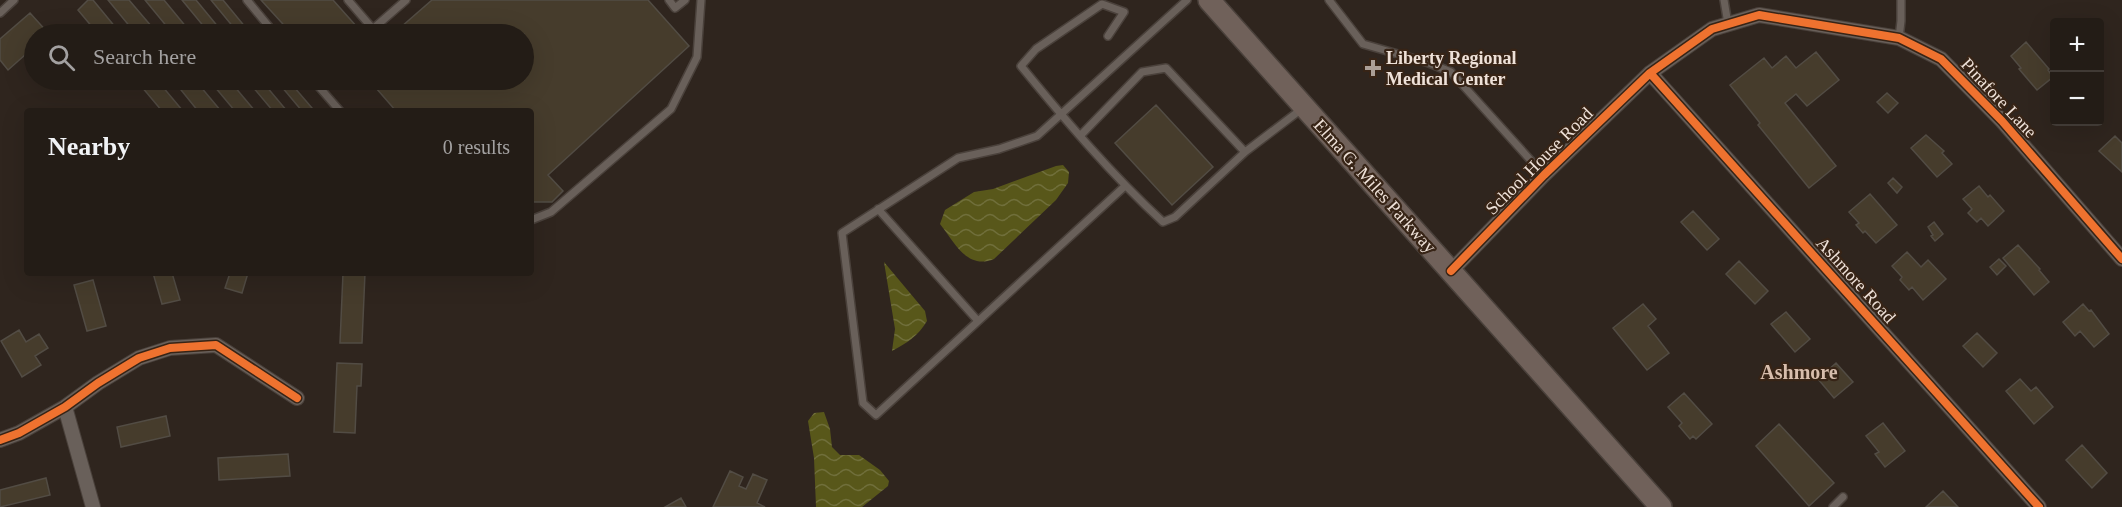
<!DOCTYPE html>
<meta charset="utf-8">
<style>
:root{--surface:#231c16;--page:#2f2923;--text:#f1f3f6;--muted:#a3a1a1;--line:#403a35}
body{margin:0;font-family:Georgia,serif;background:var(--page);color:var(--text)}
.controls{position:absolute;right:18px;top:18px;display:grid;overflow:hidden;border-radius:6px;box-shadow:0 6px 24px #0002}
.controls button{width:54px;height:54px;display:grid;place-items:center;padding:0;border:0;border-bottom:2px solid var(--line);background:var(--surface);color:var(--text);font:30px sans-serif}
.list{margin:0;padding:0;list-style:none}
h2{display:flex;justify-content:space-between;align-items:center;height:78px;margin:0;padding:0 24px;font-size:26px}
h2 small{font-size:20px;font-weight:400;color:var(--muted)}
.icon{flex:none;width:33px;height:33px;fill:none;stroke:currentColor;stroke-width:2;stroke-linecap:round;stroke-linejoin:round}
.map{position:relative;flex:none;width:2122px;height:507px;overflow:hidden}
.search{position:absolute;background:var(--surface);box-shadow:0 6px 24px #0002;left:24px;top:24px;width:510px;height:66px;display:flex;align-items:center;gap:15px;box-sizing:border-box;padding:0 21px;border-radius:33px;color:var(--muted);font-size:22px}
.panel{position:absolute;background:var(--surface);box-shadow:0 6px 24px #0002;left:24px;top:108px;width:510px;height:168px;border-radius:6px}
.map>svg:first-child{display:block}
.water{fill:url(#water-waves)}
.building{fill:#463c2c;stroke:#524c44;stroke-width:1.5}
.lines{fill:none;stroke-linecap:round;stroke-linejoin:round}
.service-casing{stroke:#4a413b;stroke-width:10}
.minor-casing{stroke:#4a413b;stroke-width:16}
.primary-casing{stroke:#4a413b;stroke-width:24}
.service{stroke:#69605a;stroke-width:7}
.minor{stroke:#69605a;stroke-width:14}
.primary{stroke:#70615a;stroke-width:21}
.cycleway-casing{stroke:#372416;stroke-width:11}
.cycleway{stroke:#ef722f;stroke-width:8}
.poi-dot{fill:#ab9f97;stroke:#372416;stroke-width:2}
.labels{text-anchor:middle;dominant-baseline:central;stroke-width:4.5;stroke-linejoin:round;paint-order:stroke}
.poi-label{font-size:18px;font-weight:bold;fill:#eee1d8;stroke:#372416;text-anchor:start}
.street-label{font-size:18px;fill:#eee1d8;stroke:#372416}
.neighbourhood-label{font-size:20px;font-weight:bold;fill:#d7bdac;stroke:#372416}
</style>
<div class="map">
<svg width="2122" height="507" viewBox="0 0 2122 507">
<defs>
<pattern id="water-waves" width="16" height="10" patternUnits="userSpaceOnUse" patternTransform="scale(1.5)"><rect width="16" height="10" fill="#58571a"/><path d="M0 5q4-4 8 0t8 0" fill="none" stroke="#706f3b"/></pattern>
</defs>
<rect width="100%" height="100%" fill="#2f251e"/>
<!-- water -->
<path class="water" d="M1063 165 1069 172 1068 183 1056 200 994 259C967 270 955 243 940 224L945 210 974 192 993 189 1056 166Z
M884 262 925 311 927 321C918 336 907 343 892 351L895 329Z
M824 412 830 429 832 447 840 455H859L880 470 889 481 888 486 862 507H816L814 458 808 421 814 413Z"/>
<!-- building -->
<path class="building" d="M88 0H93L121 34H98L78 10Z
M108 0H129L158 34H136Z
M145 0H164L192 34H173Z
M182 0H196L224 34H210Z
M211 0H223L251 34H239Z
M261 0H333L357 27 348 34H292Z
M432 0H648L689 46 548 175 563 191 552 202H531V111H396L369 80H524V34H393Z
M30 13 49 34H34V47L8 70 0 60V39Z
M2026 42 2049 69 2048 70 2053 77 2037 90 2019 69 2021 68 2011 56Z
M1816 52 1839 80 1807 106 1796 94 1785 103 1836 166 1809 188 1758 125 1760 123 1730 85 1764 58 1772 68 1786 56 1796 68Z
M136 80H157L183 111H162Z
M173 80H195L221 111H198Z
M209 80H229L255 111H235Z
M247 80H261L287 111H273Z
M276 80H288L312 108 309 111H302Z
M1887 93 1898 103 1888 113 1877 102Z
M1156 105 1213 167 1172 205 1115 143Z
M1926 135 1944 151 1942 153 1952 164 1937 177 1911 148Z
M2115 136 2122 143V172L2099 151Z
M1893 178 1902 187 1897 193 1888 183Z
M1979 186 1988 197 1990 195 2004 211 1988 226 1981 218 1977 222 1968 213 1972 209 1963 199Z
M1870 194 1897 225 1876 243 1865 231 1863 233 1856 225 1859 223 1849 212Z
M1693 211 1719 239 1707 250 1681 222Z
M1934 222 1943 234 1935 241 1931 236 1933 235 1928 227Z
M2018 245 2040 269 2039 270 2049 282 2034 295 2003 258Z
M1907 252 1921 267 1928 260 1946 279 1923 300 1912 287 1909 290 1900 280 1902 277 1892 266Z
M1999 259 2006 266 1997 275 1990 267Z
M1739 261 1768 291 1755 304 1726 274Z
M153 273H172L180 300 162 304Z
M230 273H248L242 293 225 288Z
M343 273H365L362 343H340Z
M93 280 106 326 87 331 74 285Z
M1643 304 1656 319 1648 326 1669 353 1647 370 1613 328Z
M2083 304 2089 311 2091 310 2109 334 2094 347 2080 331 2075 336 2063 322Z
M1786 312 1810 339 1795 352 1771 324Z
M19 330 26 342 39 334 48 348 35 356 41 365 22 377 1 341Z
M1977 333 1997 353 1983 367 1963 346Z
M337 363 362 364 361 386H357L355 433 334 432Z
M1836 363 1853 382 1834 398 1818 379Z
M2020 379 2031 391 2036 387 2053 407 2034 424 2006 391Z
M1684 393 1712 424 1696 439 1693 436 1690 439 1679 426 1682 423 1668 407Z
M166 416 170 436 121 447 117 427Z
M1883 423 1905 451 1885 467 1875 454 1879 452 1866 436Z
M1779 424 1834 483 1809 506 1756 446Z
M2082 445 2107 473 2092 488 2066 460Z
M288 454 290 476 219 480 218 458Z
M730 471 743 477 739 486 746 489 753 474 767 480 757 503 765 507H713Z
M46 478 50 495 0 507V490Z
M1943 491 1958 507H1926Z
M681 498 686 507H665Z"/>
<g class="lines">
<defs>
<path id="service" d="M247 0 275 34
M348 0 373 29
M669 0 675 8 685 0
M1329 0 1363 44 1429 63 1451 72 1544 175
M1724 0 1728 24
M0 13 14 0
M367 34 406 0
M1108 36 1124 12 1102 4 1036 49 1021 66C1066 121 1111 174 1163 222L1175 217 1245 152 1303 108
M1899 38 1901 21V0
M313 80 340 111
M1080 136 1142 72 1166 68 1245 152
M1125 186 876 415 863 403 842 233 958 158 999 149 1037 136 1187 0
M878 209 978 321
M531 220 551 212 671 109 697 57 701 0
M1833 507 1843 497"/>
<path id="minor" d="M1650 73 2039 507
M1451 271 1544 175 1650 73 1712 29 1759 15 1899 38 1941 59 2002 121 2122 259
M65 407 93 507
M0 440 19 433 65 407 98 383 139 358 170 348 216 345 297 398"/>
<path id="primary" d="M1209 0 1661 507"/>
</defs>
<!-- service casing -->
<use href="#service" class="service-casing"/>
<!-- minor casing -->
<use href="#minor" class="minor-casing"/>
<!-- primary casing -->
<use href="#primary" class="primary-casing"/>
<!-- service -->
<use href="#service" class="service"/>
<!-- minor -->
<use href="#minor" class="minor"/>
<!-- primary -->
<use href="#primary" class="primary"/>
<defs>
<path id="cycleway" d="M1650 73 2039 507
M1451 271 1544 175 1650 73 1712 29 1759 15 1899 38 1941 59 2002 121 2122 259
M0 440 19 433 65 407 98 383 139 358 170 348 216 345 297 398"/>
</defs>
<!-- cycleway casing -->
<use href="#cycleway" class="cycleway-casing"/>
<!-- cycleway -->
<use href="#cycleway" class="cycleway"/>
</g>
<!-- markers -->
<path class="poi-dot" d="M1370 59h6v6h6v6h-6v6h-6v-6h-6v-6h6z"/>
<g class="labels">
<!-- poi labels -->
<g class="poi-label">
<text x="1386" y="58">Liberty Regional<tspan x="1386" dy="21">Medical Center</tspan></text>
</g>
<!-- street labels -->
<g class="street-label">
<text transform="translate(1999 98) rotate(47)">Pinafore Lane</text>
<text transform="translate(1539 161) rotate(-45)">School House Road</text>
<text transform="translate(1375 186) rotate(48)">Elma G. Miles Parkway</text>
<text transform="translate(1856 280) rotate(48)">Ashmore Road</text>
</g>
<!-- neighbourhood labels -->
<g class="neighbourhood-label">
<text x="1799" y="372">Ashmore</text>
</g>
</g>
</svg>
<div class="controls">
<button>+</button>
<button>−</button>
</div>
<div class="search"><svg class="icon" aria-label="search" viewBox="0 0 24 24"><circle cx="10" cy="10" r="6"/><path d="M15 15l6 6"/></svg>Search here</div>
<section class="panel">
<h2>Nearby<small>0 results</small></h2>
<ul class="list">
</ul>
</section>
</div>
